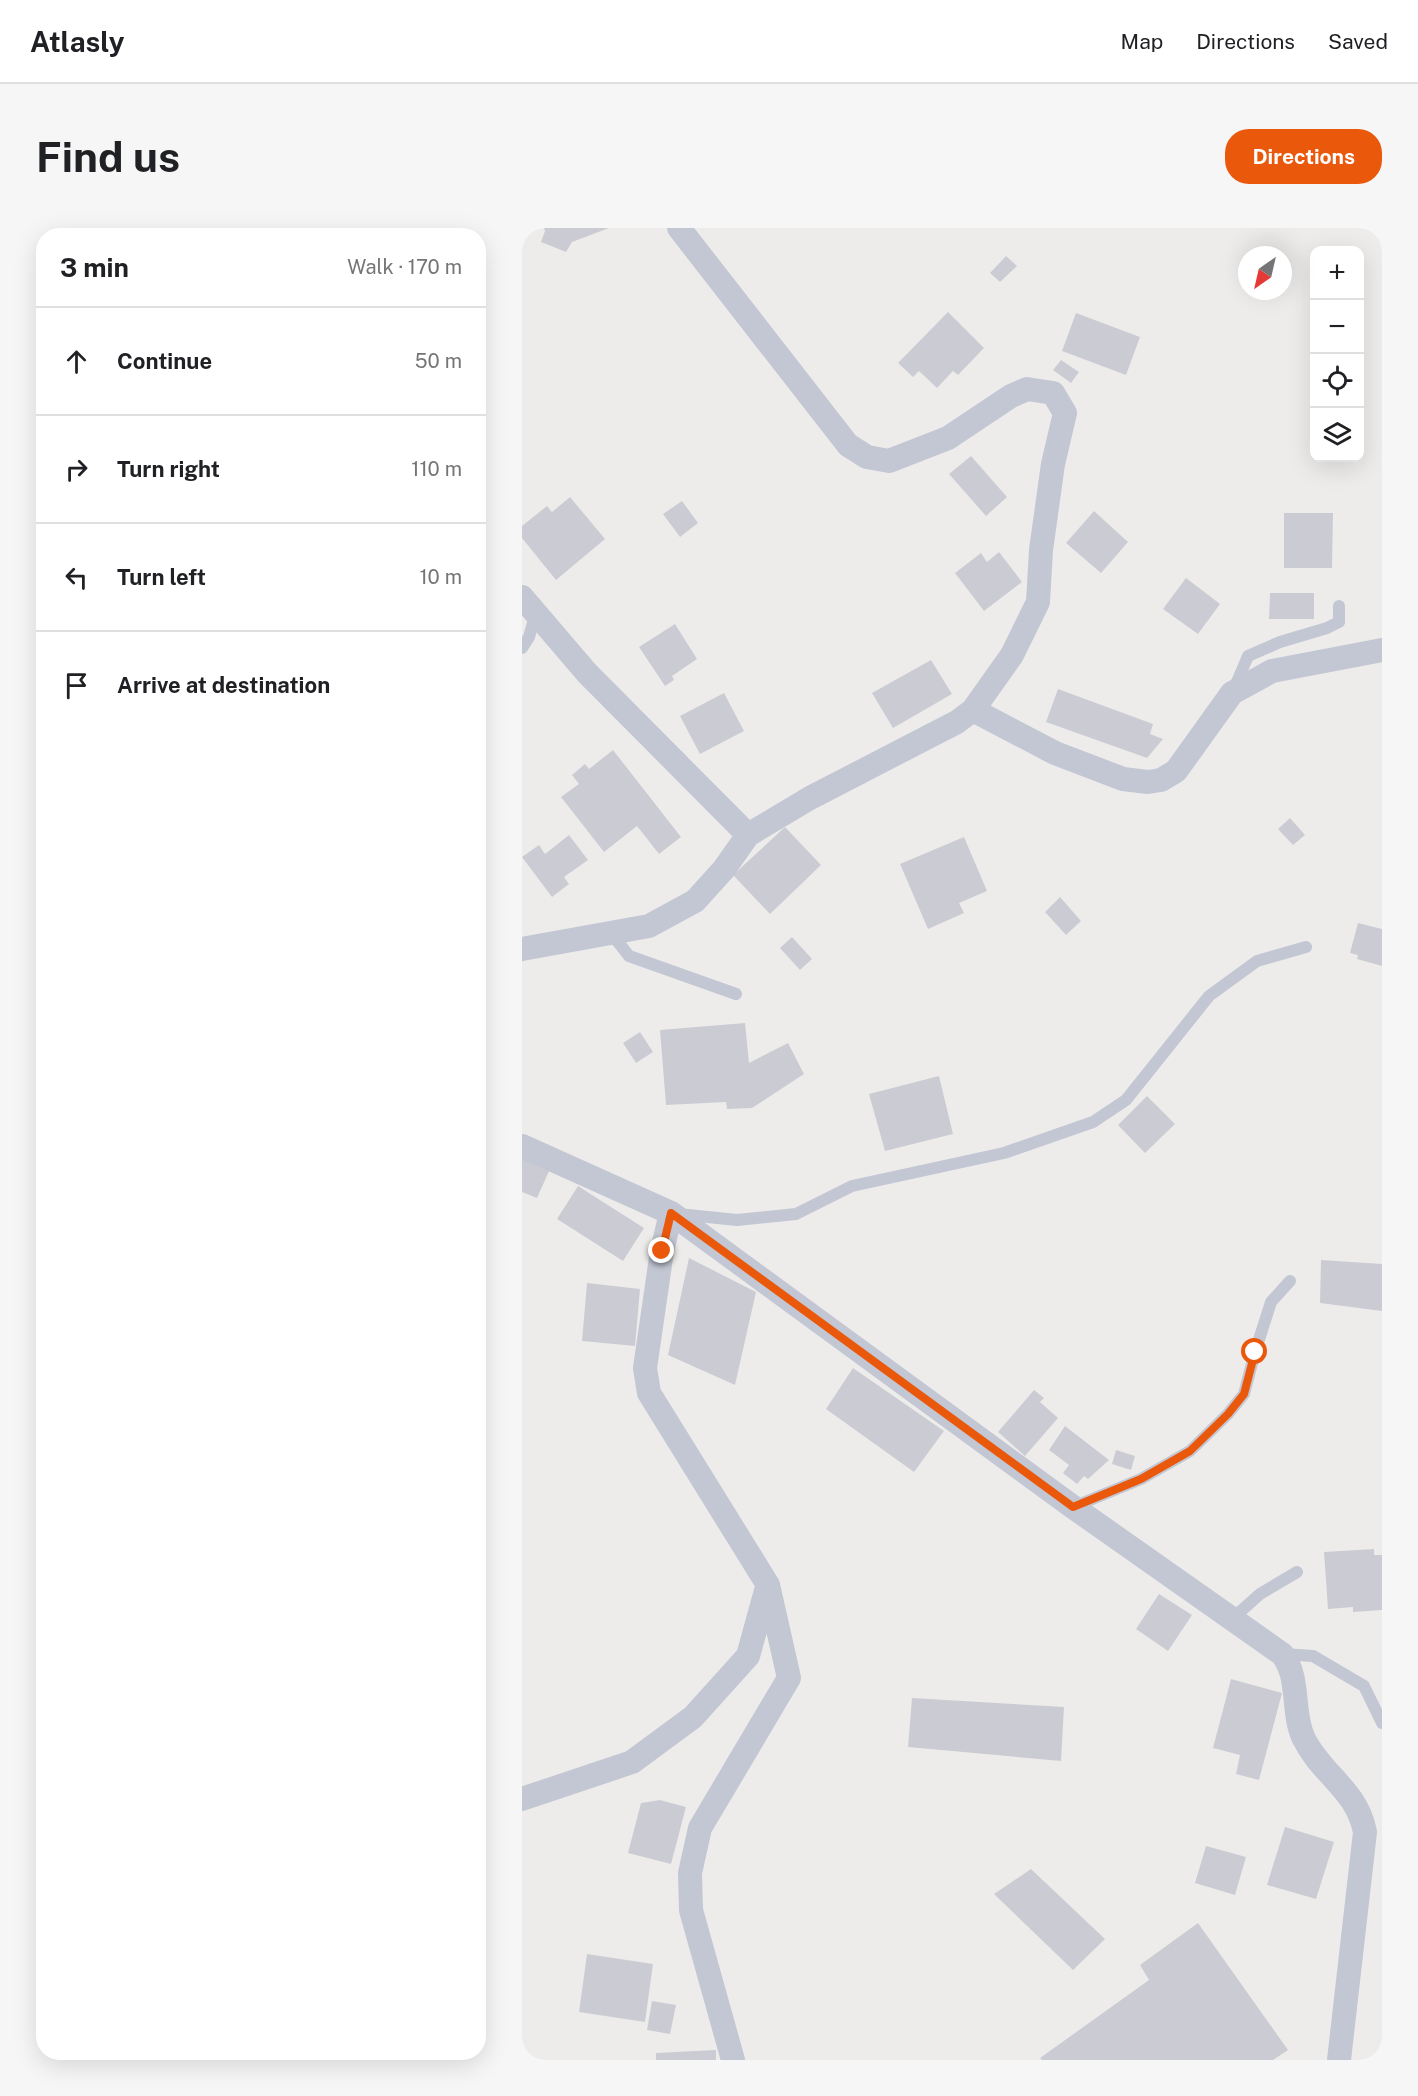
<!DOCTYPE html>
<meta charset="utf-8">
<style>
:root{--surface:#fff;--page:#f6f6f6;--text:#202124;--muted:#757577;--line:#e0e0e0;--accent:#ea580c}
body{margin:0;font-family:"Public Sans",sans-serif;background:var(--page);color:var(--text)}
.controls{position:absolute;right:18px;top:18px;display:grid;overflow:hidden;border-radius:12px;box-shadow:0 6px 24px #0002}
.controls button{width:54px;height:54px;display:grid;place-items:center;padding:0;border:0;border-bottom:2px solid var(--line);background:var(--surface);color:var(--text);font:30px sans-serif}
.compass{position:absolute;left:716px;top:18px;width:54px;height:54px;border-radius:50%;background:var(--surface);box-shadow:0 6px 24px #0002;rotate:214deg}
.stop{position:absolute;width:18px;height:18px;margin:-14px;border:4px solid #ea580c;border-radius:50%;background:#fff}
.stop.end{background:#ea580c;border-color:#fff;box-shadow:0 2px 6px #0008}
.list{margin:0;padding:0;list-style:none}
h2{display:flex;justify-content:space-between;align-items:center;height:78px;margin:0;padding:0 24px;font-size:26px}
h2 small{font-size:20px;font-weight:400;color:var(--muted)}
.list li{display:grid;grid-template-columns:39px 1fr auto;gap:18px;align-items:center;box-sizing:border-box;height:108px;padding:0 24px;border-top:2px solid var(--line)}
.list b{display:block;font-size:22px;white-space:nowrap}
.list em{font-size:20px;font-style:normal;color:var(--muted)}
.icon{flex:none;width:33px;height:33px;fill:none;stroke:currentColor;stroke-width:2;stroke-linecap:round;stroke-linejoin:round}
.map{position:relative;flex:none;width:860px;height:1832px;overflow:hidden;border-radius:24px}
header{display:flex;align-items:center;gap:36px;box-sizing:border-box;height:84px;padding:0 30px;background:var(--surface);border-bottom:2px solid var(--line)}
header strong{font-size:28px}
nav{display:flex;gap:33px;margin-inline-start:auto;font-size:21px}
.intro{display:flex;align-items:center;justify-content:space-between;box-sizing:border-box;height:144px;padding:0 36px}
h1{margin:0;font-size:42px}
.button{padding:15px 27px;border-radius:24px;background:var(--accent);color:#fff;font-size:21px;font-weight:700}
main{display:flex;gap:36px;padding:0 36px}
aside{flex:1;background:var(--surface);border-radius:24px;box-shadow:0 6px 24px #0002}
.map>svg:first-child{display:block}
.building{fill:#cbccd3}
.lines{fill:none;stroke-linecap:round;stroke-linejoin:round}
.service{stroke:#c2c7d3;stroke-width:12}
.minor{stroke:#c2c7d3;stroke-width:24}
.route{stroke:#ea580c;stroke-width:8}
</style>
<header>
<strong>Atlasly</strong>
<nav><a>Map</a><a>Directions</a><a>Saved</a></nav>
</header>
<div class="intro"><h1>Find us</h1><a class="button">Directions</a></div>
<main>
<aside>
<h2>3 min<small>Walk · 170 m</small></h2>
<ul class="list">
<li><svg class="icon" aria-label="ahead" viewBox="0 0 24 24"><path d="M12 20V5M6 11l6-6 6 6"/></svg><div><b>Continue</b></div><em>50 m</em></li>
<li><svg class="icon" aria-label="right" viewBox="0 0 24 24"><path d="M7 20v-9h11M14 6l5 5-5 5"/></svg><div><b>Turn right</b></div><em>110 m</em></li>
<li><svg class="icon" aria-label="left" viewBox="0 0 24 24"><path d="M17 20v-9H6M10 6l-5 5 5 5"/></svg><div><b>Turn left</b></div><em>10 m</em></li>
<li><svg class="icon" aria-label="arrive" viewBox="0 0 24 24"><path d="M6 21V4h12l-3 4 3 4H6"/></svg><div><b>Arrive at destination</b></div></li>
</ul>
</aside>
<div class="map">
<svg width="860" height="1832" viewBox="0 0 860 1832">
<rect width="100%" height="100%" fill="#eeeceb"/>
<!-- building -->
<path class="building" d="M22 0H87L50 14 44 24 19 14 23 3Z
M484 28 495 38 478 54 468 45Z
M426 84 462 120 436 147 431 143 415 160 397 143 391 149 376 135Z
M554 85 618 109 604 147 540 123Z
M539 132 557 144 549 155 531 142Z
M449 228 485 269 464 288 427 246Z
M48 269 83 311 34 352 0 310V298L25 278 30 284Z
M160 273 176 295 158 309 141 286Z
M572 283 606 314 579 345 544 315Z
M762 285H811L810 340H762Z
M477 324 500 354 462 383 433 345 459 325 465 334Z
M664 350 698 376 676 406 641 381Z
M748 365H792V391H747Z
M153 396 175 431 150 448 152 452 143 458 117 419Z
M409 432 430 466 371 500 350 465Z
M536 461 631 496 628 506 641 511 625 530 524 494Z
M202 465 222 503 178 526 158 488Z
M91 522 159 609 137 626 115 598 82 624 39 569 57 556 50 547 63 536 67 541Z
M768 590 783 607 771 617 756 601Z
M263 599 299 637 248 686 211 647Z
M47 607 66 632 42 649 47 656 30 669 0 629 17 617 23 626Z
M442 609 465 663 437 675 442 685 406 701 378 636Z
M538 669 559 693 544 707 523 684Z
M836 695 860 701V738L835 731 836 727 828 725Z
M270 709 290 731 278 742 258 720Z
M223 795 227 835 266 815 282 846 230 880 205 881 204 874 144 877 138 802Z
M118 804 131 824 114 835 101 815Z
M417 848 431 906 363 923 347 866Z
M625 868 653 896 623 925 596 897Z
M0 929 28 941 15 970 0 964Z
M56 958 122 1000 101 1033 35 991Z
M167 1030 234 1064 213 1157 146 1127Z
M799 1032 860 1036V1083L798 1075Z
M65 1055 118 1061 113 1118 60 1113Z
M331 1140 422 1203 392 1244 304 1181Z
M512 1162 522 1170 518 1174 536 1190 503 1228 476 1204Z
M543 1198 587 1232 566 1251 562 1248 555 1256 541 1245 547 1237 527 1222Z
M594 1222 613 1228 609 1242 590 1236Z
M852 1321V1327H860V1382L831 1384V1379L806 1381 802 1324Z
M637 1366 670 1387 646 1423 614 1401Z
M709 1451 760 1465 737 1552 714 1546 718 1527 691 1520Z
M390 1470 542 1479 539 1533 386 1519Z
M138 1572 164 1579 149 1636 106 1625 119 1575Z
M763 1599 812 1614 794 1671 745 1657Z
M684 1618 724 1629 713 1667 673 1655Z
M509 1641 583 1711 551 1742 472 1666Z
M676 1695 766 1822 751 1832H520L518 1830 627 1752 618 1737Z
M65 1726 131 1736 123 1794 57 1784Z
M130 1773 154 1777 148 1806 125 1802Z
M194 1822V1832H134V1825Z"/>
<g class="lines">
<!-- service -->
<path class="service" d="M0 420 7 409 14 385
M712 461 726 428 758 414 805 400 817 394V378
M89 705 107 728 214 766
M156 986 215 992 274 986 330 958 482 925 571 894 604 872 687 768 735 733 784 719
M551 1279 619 1251 668 1223 706 1186 722 1166 733 1124 749 1074 768 1053
M710 1391 738 1366 775 1344
M760 1426 791 1428 842 1458 860 1495"/>
<!-- minor -->
<path class="minor" d="M0 369 65 445 226 607
M451 482 533 525 601 551 626 554 639 552 654 543 710 465 750 443 860 422
M0 721 127 698 173 673 202 641 226 607 288 570 435 494 451 482 490 427 516 374 519 322 531 236 543 185 531 165 505 161 489 168 426 210 367 233 345 229 326 217 157 0
M0 918 149 985 551 1279 760 1426C779 1450 769 1485 782 1511 800 1547 835 1562 843 1604L817 1832
M149 985 140 1023 123 1140 127 1165 246 1357 267 1450 178 1600 168 1645 169 1682 211 1832
M0 1571 110 1534 171 1489 226 1428 245 1359"/>
</g>
<g class="lines">
<!-- route -->
<path class="route" d="M140 1023 149 985 551 1279 619 1251 668 1223 706 1186 722 1166 733 1124"/>
</g>
</svg>
<div class="controls">
<button>+</button>
<button>−</button>
<button><svg class="icon" aria-label="locate" viewBox="0 0 24 24"><circle cx="12" cy="12" r="6"/><path d="M12 2v4M12 18v4M2 12h4M18 12h4"/></svg></button>
<button><svg class="icon" aria-label="layers" viewBox="0 0 24 24"><path d="M12 4l9 5-9 5-9-5zM3 14l9 5 9-5"/></svg></button>
</div>
<svg class="compass" viewBox="-18 -18 36 36"><path d="M0-13l5 13h-10z" fill="#e53935"/><path d="M0 13l5-13h-10z" fill="#757577"/></svg>
<div class="stop" style="left:733px;top:1124px"></div>
<div class="stop end" style="left:140px;top:1023px"></div>
</div>
</main>
